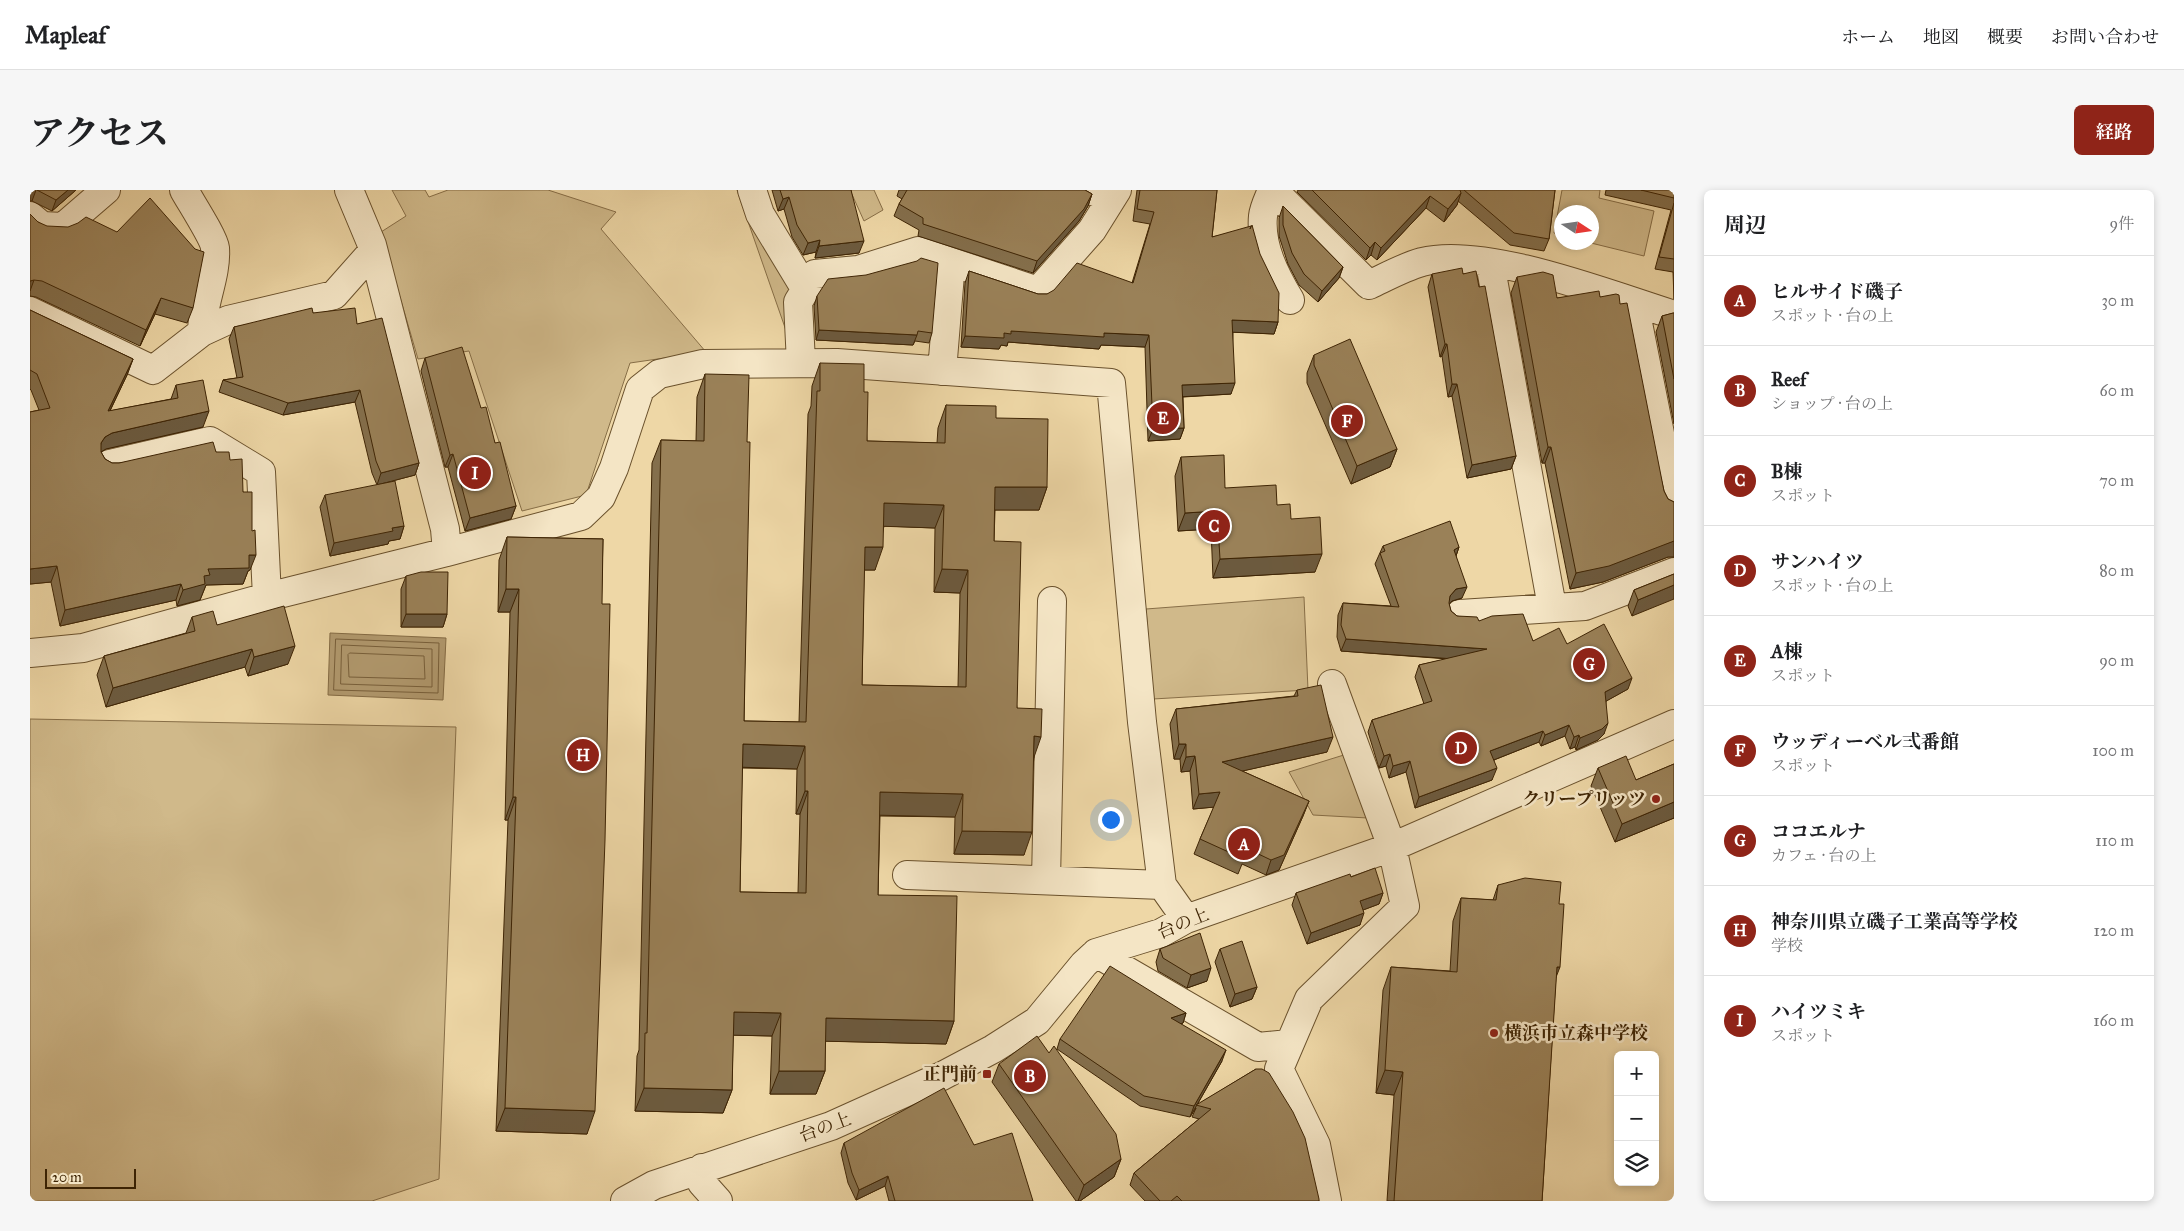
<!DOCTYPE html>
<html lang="ja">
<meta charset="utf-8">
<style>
:root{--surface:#fff;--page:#f6f6f6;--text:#202124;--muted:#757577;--line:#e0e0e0;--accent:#8f2418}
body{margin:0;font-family:"IM FELL Great Primer","Noto Serif JP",serif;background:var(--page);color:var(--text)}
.controls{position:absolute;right:15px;bottom:15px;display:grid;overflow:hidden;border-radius:8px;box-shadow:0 2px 8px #0003}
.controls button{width:45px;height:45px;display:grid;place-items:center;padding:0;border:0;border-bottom:1px solid var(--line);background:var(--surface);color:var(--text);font:25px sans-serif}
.compass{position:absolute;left:1524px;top:15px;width:45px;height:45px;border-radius:50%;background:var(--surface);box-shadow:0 2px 8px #0003;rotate:102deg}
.scale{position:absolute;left:15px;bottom:12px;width:91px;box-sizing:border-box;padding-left:5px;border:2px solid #3e2404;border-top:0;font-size:14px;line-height:18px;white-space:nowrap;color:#3e2404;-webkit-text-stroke:4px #f4e5c5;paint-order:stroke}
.you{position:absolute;left:1080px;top:629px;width:18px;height:18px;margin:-12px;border:4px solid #fff;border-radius:50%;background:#1a73e8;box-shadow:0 0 0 8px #1a73e833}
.badge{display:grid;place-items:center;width:32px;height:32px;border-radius:50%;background:var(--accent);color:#fff;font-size:16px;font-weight:700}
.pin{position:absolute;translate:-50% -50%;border:2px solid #fff;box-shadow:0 1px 5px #0006}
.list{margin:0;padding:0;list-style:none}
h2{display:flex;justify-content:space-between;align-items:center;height:65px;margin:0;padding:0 20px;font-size:21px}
h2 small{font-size:16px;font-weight:400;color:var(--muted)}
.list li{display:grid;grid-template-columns:32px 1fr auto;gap:15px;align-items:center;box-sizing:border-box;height:90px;padding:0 20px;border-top:1px solid var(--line)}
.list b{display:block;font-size:19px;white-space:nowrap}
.list p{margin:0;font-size:16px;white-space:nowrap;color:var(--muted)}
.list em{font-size:16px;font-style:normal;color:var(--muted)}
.icon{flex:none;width:28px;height:28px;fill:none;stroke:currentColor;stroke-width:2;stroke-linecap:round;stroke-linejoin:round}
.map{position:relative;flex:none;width:1644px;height:1011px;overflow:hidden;border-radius:8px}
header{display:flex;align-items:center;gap:30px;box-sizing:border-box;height:70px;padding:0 25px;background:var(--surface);border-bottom:1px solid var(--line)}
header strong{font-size:24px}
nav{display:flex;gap:28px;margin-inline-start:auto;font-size:18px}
.intro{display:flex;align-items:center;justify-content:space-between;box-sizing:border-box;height:120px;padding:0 30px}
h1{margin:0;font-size:35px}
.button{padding:12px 22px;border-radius:8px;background:var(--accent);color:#fff;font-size:18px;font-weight:700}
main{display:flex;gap:30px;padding:0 30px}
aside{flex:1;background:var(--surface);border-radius:8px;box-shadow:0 2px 8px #0003}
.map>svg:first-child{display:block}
.green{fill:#d0b98a;stroke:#876e47}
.water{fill:#b29a6f;stroke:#846b44}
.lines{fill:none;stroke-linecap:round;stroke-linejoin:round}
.shore{stroke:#785f3a;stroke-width:1}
.minor-casing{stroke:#6a512c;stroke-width:30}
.minor{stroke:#f4e5c5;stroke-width:28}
.wall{fill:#846f4c;stroke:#3e2404;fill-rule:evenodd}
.shaded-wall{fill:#6c5a3e;stroke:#3e2404}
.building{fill:#9a8158;stroke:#3e2404;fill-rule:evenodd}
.poi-dot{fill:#8f2418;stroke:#f4e5c5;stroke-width:2}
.labels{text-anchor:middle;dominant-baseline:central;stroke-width:5;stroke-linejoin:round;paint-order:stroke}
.poi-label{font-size:18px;font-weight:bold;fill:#3e2404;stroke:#f4e5c5;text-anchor:end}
.street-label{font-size:18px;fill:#3e2404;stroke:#f4e5c5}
</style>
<header>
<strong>Mapleaf</strong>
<nav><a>ホーム</a><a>地図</a><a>概要</a><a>お問い合わせ</a></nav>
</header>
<div class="intro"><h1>アクセス</h1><a class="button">経路</a></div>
<main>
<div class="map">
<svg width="1644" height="1011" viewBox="0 0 1644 1011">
<rect width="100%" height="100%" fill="#eed7a6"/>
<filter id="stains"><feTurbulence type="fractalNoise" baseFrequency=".004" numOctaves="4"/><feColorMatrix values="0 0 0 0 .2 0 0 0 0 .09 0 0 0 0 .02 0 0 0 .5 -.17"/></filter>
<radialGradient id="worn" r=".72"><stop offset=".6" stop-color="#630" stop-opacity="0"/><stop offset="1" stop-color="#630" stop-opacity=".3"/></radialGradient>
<!-- green -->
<path class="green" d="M362 0H395L399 7 418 0H518L586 22 571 39 676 162 600 173 556 305 492 321 439 161 388 169 351 42 376 26Z
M707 0H715L760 93 759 149Z
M820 0H844L853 20 834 31Z
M1532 0H1570L1569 8 1624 21 1614 66 1561 53 1562 22H1532L1531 45 1524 43Z
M1274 407 1278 500 1123 509 1116 419Z
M0 529 426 537 409 989 342 1011H0Z
M1317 564 1338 628 1283 625 1259 582Z"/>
<!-- water -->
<path class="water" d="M300 443 416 448 413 510 298 505Z"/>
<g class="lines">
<!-- shore -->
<path class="shore" d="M306 449 409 453 408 503 304 500Z
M312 455 402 459V497L311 494Z
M320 463 394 466 395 489 319 487 318 465Z"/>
<defs>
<path id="minor" d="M154 0C160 11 184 48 185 58 187 86 172 114 172 142
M722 0 730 24 776 100
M1061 0 1081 9
M1242 0C1239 8 1234 17 1233 26 1230 56 1245 85 1260 110
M1243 0 1339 95C1356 87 1374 77 1392 72 1455 56 1580 105 1644 125
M0 26 12 36 33 37 76 0
M1460 73 1522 417
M1604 113 1644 314
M0 121 123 180 172 142 198 130 304 105 343 61
M771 173 768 112 785 84 828 80 888 61 1008 101 1062 40 1087 0
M912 181 921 72
M80 274 180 251 231 282 237 407
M417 362 551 326 571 307 584 278 610 199 629 184 673 174 807 173 1081 193 1112 532 1132 695 1156 729
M1430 424 1555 416 1644 382
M0 463 53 458 237 407 417 362 415 339 342 55 319 0
M877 685 1132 695
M1016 690 1022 411
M1066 763 1228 857 1259 854
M672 978V993L688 1011
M595 1011 624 995 801 936 912 886 963 859 1007 831 1054 774 1066 763 1131 743 1156 729 1362 657 1644 534
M1297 1011 1286 955 1249 879 1279 809 1375 716 1362 657 1302 494"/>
</defs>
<!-- minor casing -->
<use href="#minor" class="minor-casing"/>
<!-- minor -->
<use href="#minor" class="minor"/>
</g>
<!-- wall -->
<path class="wall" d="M0 0H46L22 21 2 11Z
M742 0H821L829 63 785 68 786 62 773 65 762 47 754 19 748 21Z
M869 0H1055L1062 4 1058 16 1049 31 1003 83 888 46 889 40 864 26 869 14 872 9 867 6Z
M1107 0H1187L1182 47 1220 39 1248 132 1244 144 1203 142 1201 204 1153 207 1154 238 1150 249 1118 251 1115 157 1071 155 1069 159 978 152 977 156 971 155 969 159 931 157 935 93 939 81 1008 104H1017L1102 93 1120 34 1103 31Z
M1268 0H1525L1519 49 1514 61 1480 55 1428 11 1427 15 1414 32 1396 18 1347 70 1341 65 1336 70 1267 2Z
M1576 0H1644V109L1643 82 1625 79 1641 20 1575 5Z
M1253 16 1313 77 1309 88 1288 112 1269 95 1258 74 1249 46V28Z
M0 24 8 32 163 118 157 133 125 124 110 156 6 107 0 106Z
M1402 84 1486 266 1481 279 1437 288 1422 206 1418 207 1412 166 1410 167 1398 97Z
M1487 87 1527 108 1570 107 1590 114 1634 301 1638 309 1644 312V367H1638L1573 392 1540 399 1515 273H1512L1481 103Z
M787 106 902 143 899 153 885 151 883 155 786 150 784 116Z
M0 120 103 169 97 185 80 221 141 209 146 195 173 237 76 259 71 262 75 269 82 273H89L186 262 200 270 213 302 220 380 218 381 213 394 176 395 170 410 147 416 146 410 30 436 21 392 0 394V222L9 220 1 200 0 199Z
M283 123 327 134 389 273 385 285 347 295 342 283 325 212 253 225 189 202 193 190 207 188 199 149 204 137Z
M1644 123V234L1626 142 1632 126Z
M1284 165 1367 259 1360 277 1321 294 1277 193V183Z
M395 168 451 218 465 253 486 316 481 329 435 341 418 277H415L391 181Z
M790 173 834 202 837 251 907 253 908 238 916 215 966 228 1017 297 1009 320H965L964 351 987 518 1004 567 994 665 924 664 925 627 850 626 848 705 924 831 916 854 795 851V881L786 904H740L742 846 703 845 702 900 693 923 605 921 607 866 609 860 622 273 631 250 666 251 667 207 675 184 717 252 714 531 769 532 778 224 781 216 782 196ZM854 336 905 338 904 402 930 403 928 497 832 495 834 380H845ZM712 578 767 579 766 624H770L768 703 710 702Z
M1151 267 1195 298 1247 315 1261 329 1285 382 1183 388 1181 339 1148 341 1145 286Z
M295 305 374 336 370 349 359 351 358 354 300 366 290 317Z
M477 347 573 349 557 944 466 941 478 630H475L480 422H468L469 370Z
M1353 356 1429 357 1426 366 1432 408 1422 411 1419 414 1421 421 1427 426 1449 431 1503 451 1537 454 1598 499 1576 511 1574 544 1568 550 1546 560 1545 557 1540 559 1535 546 1511 556 1509 552 1464 570 1462 590 1385 618 1376 582 1359 588 1356 576 1349 578 1338 542 1342 530 1394 514 1385 487 1389 475 1418 469 1311 461 1307 447 1308 425 1313 413 1361 416 1345 374Z
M1644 384 1602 426 1598 416 1604 400Z
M376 386 417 424 413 437H371V399Z
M162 427 187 435 258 474 218 486 215 477 76 517 67 485 74 466 156 443Z
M1267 500 1297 562 1212 581 1279 611 1273 626 1249 680 1236 685 1212 674 1208 684 1164 664 1170 649 1184 617 1163 619 1160 581 1151 582 1150 569H1144L1140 534 1146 519 1264 506Z
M1644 574V628L1585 652 1561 596 1568 578 1606 590Z
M1321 687 1353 703 1349 714 1333 720 1330 735 1277 754 1262 715 1266 703Z
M1468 695 1529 714 1526 786 1512 1011H1357L1364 905 1346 903 1353 800 1361 777 1420 781 1423 731 1431 708 1463 710Z
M1130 759 1177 791 1157 798 1128 781 1126 772Z
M1190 759 1227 797 1222 809 1200 817 1185 772Z
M1156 823 1153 833 1151 834 1192 871 1167 915 1226 879 1289 1011H1115L1100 995 1104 983 1169 929 1162 927 1166 918 1160 927 1110 916 1027 859 1030 849Z
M969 874 1091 969 1084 987 1050 1011H1046L962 892Z
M814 953 944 955 1003 1011H859L855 996 826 1010 818 993 811 963Z"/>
<!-- shaded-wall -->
<path class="shaded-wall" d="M0 0H6L2 11H0Z
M38 0H46L22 21 26 10Z
M1431 3 1427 15 1414 32 1418 19Z
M1062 4 1058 16 1049 31 1003 83 1007 71Z
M1400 6 1396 18 1347 70 1351 58Z
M759 7 754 19 748 21 753 9Z
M790 50 786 62 773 65 778 53Z
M834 51 829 63 785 68 789 56Z
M1345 52 1341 65 1336 70 1340 58Z
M1313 77 1309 88 1288 112 1292 101Z
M4 90 0 101V91Z
M131 108 125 124 110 156 116 140Z
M1202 130 1248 132 1244 144 1198 142Z
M789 140 887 145 883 155 786 150Z
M981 141 1074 143 1119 145 1115 157 1071 155 1069 159 978 152 977 156 971 155 969 159 931 157 935 146 974 143Z
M1415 154H1417L1412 166 1410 167Z
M103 169 97 185 72 237 78 221Z
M1205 193 1201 204 1148 207 1152 195Z
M1422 194H1427L1422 206 1418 207Z
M330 200 325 212 253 225 258 213Z
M179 221 173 237 76 259 69 263 71 253 75 247 82 243Z
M1154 238 1150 249 1118 251 1123 239Z
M1518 257H1521L1515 273H1512Z
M1367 259 1360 277 1321 294 1327 276Z
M423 264 418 277H415L420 265Z
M1486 266 1481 279 1437 288 1442 275Z
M389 273 385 285 347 295 351 283Z
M965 297H1017L1009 320H957Z
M854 313 914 315 905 338 846 336Z
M486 316 481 329 435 341 440 328Z
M1187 321 1181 339 1148 341 1155 323Z
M374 336 370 349 359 351 358 354 300 366 304 353 362 338Z
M1644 351V367H1638L1573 392 1540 399 1546 383Z
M835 357H853L845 380H827Z
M1429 357 1425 369 1424 360Z
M1292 364 1285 382 1183 388 1190 369Z
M219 365H226L220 380 218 381 213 394 176 395 170 410 147 416 153 400 174 386 178 379Z
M27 376 21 392 0 394V379Z
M912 379 938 380 930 403 904 402Z
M151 394 146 410 30 436 35 420Z
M1644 395V409L1602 426 1608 410Z
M1437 397 1432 408 1422 411 1416 418 1420 406 1426 399Z
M476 399H489L480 422H468Z
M376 424H417L413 437H371Z
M1316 449 1457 459 1453 471 1311 461Z
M265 456 258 474 218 486 224 467Z
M222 459 215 477 76 517 83 498Z
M1602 488 1598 499 1571 514 1575 502Z
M1578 533 1574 544 1568 550 1546 560 1550 548Z
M1539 535 1535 546 1511 556 1515 545Z
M1513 541 1509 552 1456 573 1460 561Z
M1549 545 1545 557 1540 559 1544 547Z
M1004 546 1011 547 1003 570Z
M1303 547 1297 562 1186 587 1192 572Z
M713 554 775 556 767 579 704 577Z
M1149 554H1156L1150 569H1144Z
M1360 564 1356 576 1349 578 1354 566Z
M1165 566 1160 581 1151 582 1156 567Z
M1380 571 1376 582 1359 588 1363 576Z
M1467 578 1462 590 1385 618 1389 607Z
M775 601H778L770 624H766Z
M850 602 933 604 925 627 842 625Z
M1190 602 1185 617 1163 619 1169 604Z
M483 607H486L478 630H475Z
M1279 611 1273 626 1249 680 1236 685 1241 670Z
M1644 612V628L1585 652 1592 634Z
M932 641 1002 642 994 665 924 664Z
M1353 703 1349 714 1325 723 1330 711Z
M1334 723 1330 735 1277 754 1281 743Z
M1527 777H1530L1521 800Z
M1181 778 1177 791 1157 798 1161 785Z
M1227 797 1222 809 1200 817 1205 804Z
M704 822 751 823 742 846 695 845Z
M1156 823 1153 833 1137 839 1141 828Z
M796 828 924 831 916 854 787 851Z
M1196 860 1192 871 1160 927 1164 916Z
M1355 880 1373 882 1364 905 1346 903Z
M749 881H795L786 904H740Z
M614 898 702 900 693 923 605 921Z
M475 918 565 921 557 944 466 941Z
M1091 969 1084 987 1050 1011H1048L1054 995Z
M858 986 855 996 826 1010 829 1000Z"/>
<!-- building -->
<path class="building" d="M7 0H38L26 10Z
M750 0H821L834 51 789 56 790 50 778 53 767 35 759 7 753 9Z
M877 0H1055L1062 4 1054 19 1007 71 893 34V28L869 14Z
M1110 0H1187L1182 47 1221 36 1220 39 1222 35 1230 64 1249 103 1248 132 1202 130 1205 193 1152 195 1154 238 1123 239 1119 145 1074 143V147L981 141V144L974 143V148L935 146 939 81 1008 104H1017L1024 100 1047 73 1103 93 1124 22 1107 19Z
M1282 0H1430L1431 3 1418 19 1400 6 1351 58 1345 52 1340 58Z
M1434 0H1525L1519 49 1484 43Z
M1611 0H1644V8Z
M120 8 165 59 174 62 163 118 131 108 116 140 12 91 4 90 0 91V24L8 32 17 36 38 37 48 33 56 27 87 42Z
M1644 13V69L1629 67Z
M1253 16 1313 77 1292 101 1274 84 1262 63 1253 35Z
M891 68 908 73 902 143 888 141 887 145 789 140 787 106 798 89 836 85 887 71Z
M1432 78 1433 84 1446 81 1449 97 1455 96 1486 266 1442 275 1427 194H1422L1417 154H1415L1402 84Z
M1513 82 1523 85 1527 108 1569 101 1570 107 1586 104 1589 105 1590 114 1597 113 1634 301 1638 309 1644 312V351L1579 376 1546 383 1521 257H1518L1487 87Z
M282 118 283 123 325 118 327 134 352 128 389 273 351 283 346 271 330 200 258 213 193 190 213 187 204 137Z
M0 120 103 169 78 221 148 208 146 195 173 190 179 221 82 243 75 247 71 253V262L75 269 82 273H89L183 252 186 262H199L200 270 212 269 213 302H222V341L225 340 226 365H219V378L178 379 180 385 174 386 175 394 153 400 151 394 35 420 27 376 0 379V222L20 218 7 184 0 180Z
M1643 123H1644V189L1632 126Z
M1320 149 1367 259 1327 276 1284 175V165Z
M432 157 451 218 456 217 465 253 470 252 486 316 440 328 423 264 420 265 395 168Z
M790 173 834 174V202H838L837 251 915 253 916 215 966 216V228L1018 229 1017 297H965L964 351 991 352 987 518 1012 519 1011 547 1004 546 1002 642 932 641 933 604 850 602 848 705 927 706 924 831 796 828 795 881H749L751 823 704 822 702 900 614 898 615 843H617L631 250 674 251 675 184 719 185 717 252H720L714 531 776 532 787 201H790ZM854 313 914 315 912 379 938 380 936 497 832 495 835 357H853ZM713 554 775 556V601H778L776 703 710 702Z
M1194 265 1195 298 1246 295 1247 315 1260 314 1261 329 1290 327 1292 364 1190 369 1187 321 1155 323 1151 267Z
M365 291 374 336 362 338 363 341 304 353 295 305Z
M1420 331 1429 357 1424 360 1437 397 1426 399 1420 406 1419 413 1421 421 1427 426 1447 427 1449 431 1462 426 1493 424 1503 451 1529 438 1537 454 1574 434 1602 488 1575 502 1578 533 1572 539 1550 548 1549 545 1544 547 1539 535 1515 545 1513 541 1460 561 1467 578 1389 607 1380 571 1363 576 1360 564 1354 566 1342 530 1402 511 1389 475 1457 459 1316 449 1311 435 1313 413 1369 417 1350 363 1355 361 1353 356Z
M477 347 573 349 572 414H580L575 650 565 921 475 918 486 607H483L489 399H476Z
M391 382H418L417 424H376V386Z
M1644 384V395L1608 410 1604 400Z
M254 416 265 456 224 467 222 459 83 498 74 466 165 441 162 427 183 421 187 435Z
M1291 495 1303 547 1192 572 1279 611 1254 665 1241 670 1218 659 1214 669 1170 649 1190 602 1169 604 1165 566 1156 567V554H1149L1146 519 1268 506 1267 500Z
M1596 566 1606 590 1644 574V612L1592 634 1568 578Z
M1345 678 1353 703 1330 711 1334 723 1281 743 1266 703 1320 684 1321 687Z
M1495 688 1531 692 1529 714H1534L1530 777H1527L1512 1011H1364L1373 882 1355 880 1361 777 1427 782 1431 708 1466 710 1468 695Z
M1170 743 1181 778 1161 785 1133 768 1130 759Z
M1212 751 1227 797 1205 804 1190 759Z
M1080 776 1156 823 1141 828 1196 860 1164 916 1114 906 1030 849Z
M1007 846 1019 863 1024 856 1086 944 1091 969 1054 995 969 874Z
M1226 879H1232L1239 883 1263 922 1275 948 1289 1009V1011H1152L1147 1006 1141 1011H1130L1104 983 1181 919 1166 915Z
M914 898 944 955 982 943 1003 1011H865L858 986 829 1000 822 983 814 953Z"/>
<!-- markers -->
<g class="poi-dot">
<circle cx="1626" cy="609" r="5"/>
<circle cx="1464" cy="843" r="5"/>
<rect x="952" y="879" width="10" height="10" rx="2.5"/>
</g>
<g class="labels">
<!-- poi labels -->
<g class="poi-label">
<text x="1616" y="609">クリープリッツ</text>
<text x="1474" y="843" text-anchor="start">横浜市立森中学校</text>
<text x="947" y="884">正門前</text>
</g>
<!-- street labels -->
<g class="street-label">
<text transform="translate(1153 733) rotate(-22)">台の上</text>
<text transform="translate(795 937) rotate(-20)">台の上</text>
</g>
</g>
<rect width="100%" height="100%" filter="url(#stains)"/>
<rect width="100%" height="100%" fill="url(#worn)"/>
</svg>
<div class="controls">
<button>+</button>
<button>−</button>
<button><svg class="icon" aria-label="layers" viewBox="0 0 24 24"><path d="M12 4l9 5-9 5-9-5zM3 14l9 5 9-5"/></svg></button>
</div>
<svg class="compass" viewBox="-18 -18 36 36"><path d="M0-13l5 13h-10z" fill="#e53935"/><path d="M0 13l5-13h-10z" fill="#757577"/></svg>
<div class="scale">20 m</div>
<div class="you"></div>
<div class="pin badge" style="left:1214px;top:654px">A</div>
<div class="pin badge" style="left:1000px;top:886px">B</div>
<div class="pin badge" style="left:1184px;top:336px">C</div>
<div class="pin badge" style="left:1431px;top:558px">D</div>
<div class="pin badge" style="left:1133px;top:228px">E</div>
<div class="pin badge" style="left:1317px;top:231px">F</div>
<div class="pin badge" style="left:1559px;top:474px">G</div>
<div class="pin badge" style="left:553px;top:565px">H</div>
<div class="pin badge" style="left:445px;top:283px">I</div>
</div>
<aside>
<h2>周辺<small>9件</small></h2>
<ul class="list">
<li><span class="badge">A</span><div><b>ヒルサイド磯子</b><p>スポット · 台の上</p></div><em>30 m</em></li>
<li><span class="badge">B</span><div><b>Reef</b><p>ショップ · 台の上</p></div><em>60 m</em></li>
<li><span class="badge">C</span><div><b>B棟</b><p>スポット</p></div><em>70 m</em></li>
<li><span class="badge">D</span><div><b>サンハイツ</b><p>スポット · 台の上</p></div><em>80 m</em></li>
<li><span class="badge">E</span><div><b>A棟</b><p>スポット</p></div><em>90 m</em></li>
<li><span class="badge">F</span><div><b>ウッディーベル弍番館</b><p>スポット</p></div><em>100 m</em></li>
<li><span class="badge">G</span><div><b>ココエルナ</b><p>カフェ · 台の上</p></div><em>110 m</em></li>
<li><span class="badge">H</span><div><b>神奈川県立磯子工業高等学校</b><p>学校</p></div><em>120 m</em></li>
<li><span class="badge">I</span><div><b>ハイツミキ</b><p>スポット</p></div><em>160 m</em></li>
</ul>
</aside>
</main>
